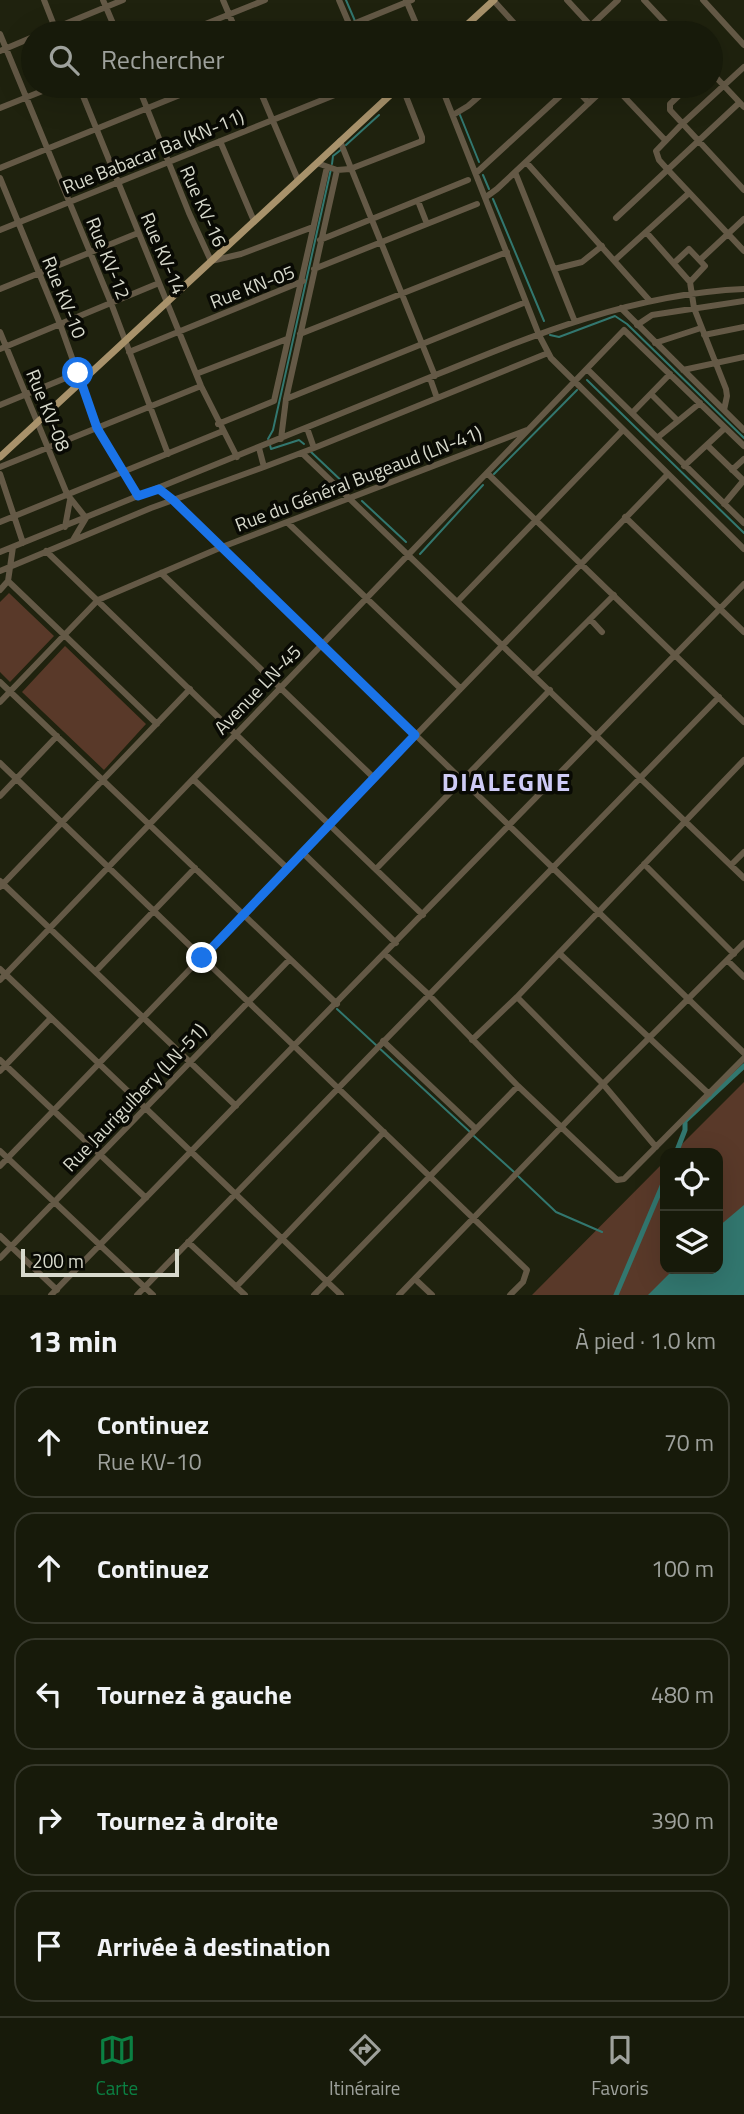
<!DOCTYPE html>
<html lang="fr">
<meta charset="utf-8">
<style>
:root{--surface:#171a0a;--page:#242718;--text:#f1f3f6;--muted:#9ea19c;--line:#36382b;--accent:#0b8043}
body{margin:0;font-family:"Titillium Web",sans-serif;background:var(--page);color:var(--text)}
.controls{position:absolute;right:21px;bottom:21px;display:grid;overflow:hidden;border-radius:14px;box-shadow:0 7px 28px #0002}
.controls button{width:63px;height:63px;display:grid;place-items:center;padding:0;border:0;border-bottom:2px solid var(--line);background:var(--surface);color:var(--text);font:35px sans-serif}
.scale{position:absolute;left:21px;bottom:18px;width:158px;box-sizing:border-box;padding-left:7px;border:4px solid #d8dacd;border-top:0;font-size:19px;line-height:24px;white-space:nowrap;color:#d8dacd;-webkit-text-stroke:5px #090a04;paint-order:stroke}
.stop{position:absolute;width:21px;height:21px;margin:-16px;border:5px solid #1a73e8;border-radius:50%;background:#fff}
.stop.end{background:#1a73e8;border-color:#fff;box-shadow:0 2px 7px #0008}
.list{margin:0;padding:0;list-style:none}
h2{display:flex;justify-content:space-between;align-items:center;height:91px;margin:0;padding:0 28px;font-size:30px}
h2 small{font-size:23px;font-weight:400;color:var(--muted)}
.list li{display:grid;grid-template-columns:46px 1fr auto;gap:21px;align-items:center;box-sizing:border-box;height:112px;margin:0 14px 14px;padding:0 14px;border:2px solid var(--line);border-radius:21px}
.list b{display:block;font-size:26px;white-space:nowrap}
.list p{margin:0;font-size:23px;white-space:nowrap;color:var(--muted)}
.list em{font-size:23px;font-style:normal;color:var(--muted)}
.icon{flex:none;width:38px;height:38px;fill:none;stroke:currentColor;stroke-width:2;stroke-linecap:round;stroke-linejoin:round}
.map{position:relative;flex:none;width:744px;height:1295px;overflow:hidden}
.search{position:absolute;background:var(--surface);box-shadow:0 7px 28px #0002;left:21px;right:21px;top:21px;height:77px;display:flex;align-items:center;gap:18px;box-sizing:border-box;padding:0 24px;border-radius:38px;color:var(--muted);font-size:26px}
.sheet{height:721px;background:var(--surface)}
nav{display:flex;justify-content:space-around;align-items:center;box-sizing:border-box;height:98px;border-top:2px solid var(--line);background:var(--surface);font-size:19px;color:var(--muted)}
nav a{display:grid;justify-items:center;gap:4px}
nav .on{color:var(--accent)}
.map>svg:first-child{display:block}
.green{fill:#593929}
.water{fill:#32776f}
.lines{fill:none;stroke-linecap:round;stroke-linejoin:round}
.stream{stroke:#32776f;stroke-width:2}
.canal{stroke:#32776f;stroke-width:5}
.minor{stroke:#645946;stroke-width:6}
.major{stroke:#a8926b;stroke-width:7}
.route{stroke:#1a73e8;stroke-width:9}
.labels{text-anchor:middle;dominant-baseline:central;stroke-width:7;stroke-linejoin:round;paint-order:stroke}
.street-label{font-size:19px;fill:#d8dacd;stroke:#090a04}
.district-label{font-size:26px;font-weight:bold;letter-spacing:2px;fill:#cecbf6;stroke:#090a04}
</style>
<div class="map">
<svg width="744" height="1295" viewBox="0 0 744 1295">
<rect width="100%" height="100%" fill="#1f220e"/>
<!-- green -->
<path class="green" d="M9 593 54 636 10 682 0 672V602Z
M65 646 146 724 104 770 22 692Z
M744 1082V1295H532L665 1161V1269H718V1153H673Z"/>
<!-- water -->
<path class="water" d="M744 1205V1295H648L674 1269H718V1227Z"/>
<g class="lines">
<!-- stream -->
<path class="stream" d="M346 0 355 21
M357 28 359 33
M460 115 479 162
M346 145 379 115
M332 164 333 156 342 149
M483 175 489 189
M493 199 544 321
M550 335 559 337 615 316 627 324 744 438
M587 380 744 533
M268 439 273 430 331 169
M270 445 271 449 299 440 304 444
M310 451 348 487
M494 474 577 390
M362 501 406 542
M420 554 483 485
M337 1009 470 1132
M474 1136 514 1172
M518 1176 556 1212 602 1232"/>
<!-- canal -->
<path class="canal" d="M676 1153 685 1130V1121L744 1066
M616 1295 665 1179"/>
<!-- minor -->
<path class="minor" d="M44 0 57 33
M103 0 117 33
M223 0 237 33
M339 0 353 33
M406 0 420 33
M567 0 591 26
M644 0 675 33
M703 0 744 45
M494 1 523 33
M43 33 123 0
M183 33 265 0
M331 33 412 0
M583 33 618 0
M0 34 111 303 168 454
M0 51 33 37
M744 67 682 124 656 151 659 160 668 170 744 251
M711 72 744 107
M79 86 201 386 237 457
M138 86 189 213 211 261 241 254 313 227
M258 86 298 180
M441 86 539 335 551 358 744 549
M573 86 589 103
M614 86 665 140
M689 86 670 104V110L744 190
M0 108 55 86
M453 115 468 106 491 86
M220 141 254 221
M340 141 435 376
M526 162 650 301
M317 163 337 170 350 169 422 141V137L402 86
M0 168 202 86
M515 172 575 322
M476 173 571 86
M0 178 60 324 97 428 138 496
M486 197 497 189 607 86
M418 201 427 224
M616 218 739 103
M0 230 357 86
M646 232 690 282 694 308 726 389 727 396 724 410
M320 240 468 180
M701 259 744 219
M615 260 689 193
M674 263 689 249 705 266 690 282
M314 269 477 204
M554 269 582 262 602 246
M0 289 138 233
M621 308 744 430
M637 325 652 315 744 301
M0 332 67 494 86 518 73 540
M300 334 507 252
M704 335 744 327
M655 343 701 328
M0 349 159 283
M129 352 303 281
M587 369 744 523
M683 370 744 357
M196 374 287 339
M430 378 437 398
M651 394 678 421 700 403
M286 399 526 302
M0 405 78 373
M632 413 670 374
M218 424 274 401 327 167
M657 438 678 421
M281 439 286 399 337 170
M707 445 744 481
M314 448 548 353
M302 453 744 878
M684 466 725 428
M0 467 201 386
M264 467 314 448 307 428
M732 470 744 459
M487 473 744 722
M0 474 23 543
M159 489 178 505 744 1053
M724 504 744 480
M625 517 744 632
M0 522 223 431
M288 523 460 688
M65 527 70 500
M46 551 423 915
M0 552C130 500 259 446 389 394 504 348 618 294 744 289
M0 571 151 508 264 467 259 448
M161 573 374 778
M8 581 157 724
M0 590 8 581 13 547
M458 601 623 430
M590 619 602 632
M534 675 614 595
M0 682 337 1004
M0 702 98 600 222 547 527 430
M0 763 527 1270 523 1282 510 1295
M193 779 287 868
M0 796 57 736
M302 852 396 943
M644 864 734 954
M731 865 744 852
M376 869 550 690
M0 881 236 1106
M0 887 190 689
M559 953 709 1094
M385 954 429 995 518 1086 617 1180 624 1179 744 1058
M728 961 744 977
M0 969 341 1295
M96 971 195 868
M0 980 624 330 744 446
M517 997 603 1084 656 1147
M472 1040 517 997 744 760
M383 1041 476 1129
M0 1060 146 1198
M0 1071 51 1018
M0 1151 153 1295
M0 1166 668 474
M0 1236 57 1290
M188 1242 245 1295
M0 1258 290 959
M415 1279 432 1295
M236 1287 384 1132
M51 1295 744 584
M137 1295 719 697
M314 1295 518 1086
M399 1295 603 1084 744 943"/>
<!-- major -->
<path class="major" d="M458 33 494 0
M0 457 400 86"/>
</g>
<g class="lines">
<!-- route -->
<path class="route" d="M78 373 97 428 138 496 159 489 173 500 415 735 202 958"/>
</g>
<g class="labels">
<!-- street labels -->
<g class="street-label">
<text transform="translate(153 151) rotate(-22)">Rue Babacar Ba (KN-11)</text>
<text transform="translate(204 206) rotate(66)">Rue KV-16</text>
<text transform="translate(164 253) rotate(67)">Rue KV-14</text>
<text transform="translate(109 258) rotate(68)">Rue KV-12</text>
<text transform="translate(252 286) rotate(-21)">Rue KN-05</text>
<text transform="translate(65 297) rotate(68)">Rue KV-10</text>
<text transform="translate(49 410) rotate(68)">Rue KV-08</text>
<text transform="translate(358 478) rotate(-21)">Rue du Général Bugeaud (LN-41)</text>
<text transform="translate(257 689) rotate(-46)">Avenue LN-45</text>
<text transform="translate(134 1097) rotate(-46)">Rue Jaurigulbery (LN-51)</text>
</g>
<!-- district labels -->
<g class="district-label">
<text x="507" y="781">DIALEGNE</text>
</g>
</g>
</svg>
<div class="controls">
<button><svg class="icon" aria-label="locate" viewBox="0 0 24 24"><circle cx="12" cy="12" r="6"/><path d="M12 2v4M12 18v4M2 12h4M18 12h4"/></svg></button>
<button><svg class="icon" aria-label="layers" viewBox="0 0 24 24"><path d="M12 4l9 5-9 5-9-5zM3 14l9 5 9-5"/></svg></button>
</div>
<div class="scale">200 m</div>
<div class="stop" style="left:78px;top:373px"></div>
<div class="stop end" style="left:202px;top:958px"></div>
<div class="search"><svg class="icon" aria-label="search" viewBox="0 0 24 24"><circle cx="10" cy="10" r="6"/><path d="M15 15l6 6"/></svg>Rechercher</div>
</div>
<section class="sheet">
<h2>13 min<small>À pied · 1.0 km</small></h2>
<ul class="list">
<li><svg class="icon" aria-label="ahead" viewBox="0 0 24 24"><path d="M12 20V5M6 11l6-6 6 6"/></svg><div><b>Continuez</b><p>Rue KV-10</p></div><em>70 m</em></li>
<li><svg class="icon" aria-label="ahead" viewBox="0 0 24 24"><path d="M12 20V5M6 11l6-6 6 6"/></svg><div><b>Continuez</b></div><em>100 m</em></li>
<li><svg class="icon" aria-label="left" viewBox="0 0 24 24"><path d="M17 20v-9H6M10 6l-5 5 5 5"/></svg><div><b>Tournez à gauche</b></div><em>480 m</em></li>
<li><svg class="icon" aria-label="right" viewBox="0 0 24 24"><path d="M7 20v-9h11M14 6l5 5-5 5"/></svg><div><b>Tournez à droite</b></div><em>390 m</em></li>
<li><svg class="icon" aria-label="arrive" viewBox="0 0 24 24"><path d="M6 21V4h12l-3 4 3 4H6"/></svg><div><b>Arrivée à destination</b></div></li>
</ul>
</section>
<nav>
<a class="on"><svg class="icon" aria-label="map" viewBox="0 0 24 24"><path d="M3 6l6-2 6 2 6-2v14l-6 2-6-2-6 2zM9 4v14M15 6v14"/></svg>Carte</a>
<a><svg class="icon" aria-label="directions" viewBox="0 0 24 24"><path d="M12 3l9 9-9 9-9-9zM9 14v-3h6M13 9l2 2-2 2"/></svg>Itinéraire</a>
<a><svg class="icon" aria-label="saved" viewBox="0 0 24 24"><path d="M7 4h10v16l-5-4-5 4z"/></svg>Favoris</a>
</nav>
